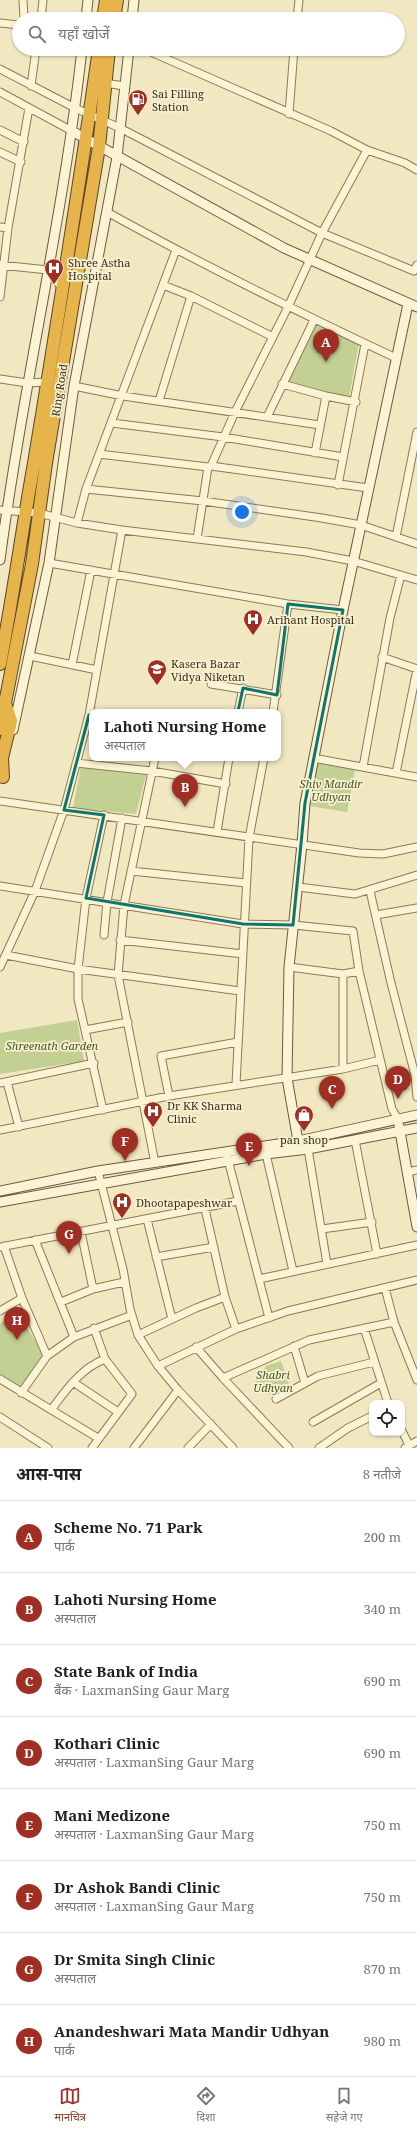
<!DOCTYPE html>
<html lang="hi">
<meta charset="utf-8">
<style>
:root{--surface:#fff;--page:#f6f6f6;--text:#202124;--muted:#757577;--line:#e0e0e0;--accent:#9f2f22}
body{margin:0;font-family:"Noto Serif","Noto Sans Devanagari",serif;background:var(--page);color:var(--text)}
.controls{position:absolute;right:12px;bottom:12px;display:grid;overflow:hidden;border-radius:8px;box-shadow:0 1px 3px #0004}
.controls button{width:36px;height:36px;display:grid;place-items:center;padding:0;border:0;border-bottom:1px solid var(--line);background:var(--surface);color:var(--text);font:20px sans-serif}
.you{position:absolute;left:242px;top:512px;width:14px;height:14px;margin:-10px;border:3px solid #fff;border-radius:50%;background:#1a73e8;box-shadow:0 0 0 6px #1a73e833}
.badge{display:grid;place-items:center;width:26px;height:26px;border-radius:50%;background:var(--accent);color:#fff;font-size:13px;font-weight:700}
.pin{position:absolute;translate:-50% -33px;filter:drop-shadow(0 1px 2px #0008)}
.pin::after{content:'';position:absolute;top:21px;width:14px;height:12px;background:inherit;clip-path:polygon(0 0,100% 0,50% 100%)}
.popup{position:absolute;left:89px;top:709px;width:192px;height:52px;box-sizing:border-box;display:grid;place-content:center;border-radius:8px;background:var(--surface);filter:drop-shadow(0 1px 3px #0005);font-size:13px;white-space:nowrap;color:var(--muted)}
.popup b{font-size:15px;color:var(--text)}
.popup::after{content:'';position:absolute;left:50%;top:100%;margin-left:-8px;border:8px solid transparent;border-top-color:var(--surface)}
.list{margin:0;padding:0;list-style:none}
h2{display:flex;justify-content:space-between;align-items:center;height:52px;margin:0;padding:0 16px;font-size:17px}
h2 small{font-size:13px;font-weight:400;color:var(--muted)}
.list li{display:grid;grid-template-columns:26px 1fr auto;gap:12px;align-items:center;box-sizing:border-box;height:72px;padding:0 16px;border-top:1px solid var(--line)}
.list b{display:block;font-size:15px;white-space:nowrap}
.list p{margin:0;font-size:13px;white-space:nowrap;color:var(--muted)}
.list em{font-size:13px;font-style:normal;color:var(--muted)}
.icon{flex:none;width:22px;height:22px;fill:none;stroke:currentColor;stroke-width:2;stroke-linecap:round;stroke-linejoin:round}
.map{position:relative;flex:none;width:417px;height:1448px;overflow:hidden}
.search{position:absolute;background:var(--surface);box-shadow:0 1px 3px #0004;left:12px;right:12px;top:12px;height:44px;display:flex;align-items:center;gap:10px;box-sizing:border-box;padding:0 14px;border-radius:22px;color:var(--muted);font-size:15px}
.sheet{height:628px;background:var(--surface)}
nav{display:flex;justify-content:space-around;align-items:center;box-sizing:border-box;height:56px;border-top:1px solid var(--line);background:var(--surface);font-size:11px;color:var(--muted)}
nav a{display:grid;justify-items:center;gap:2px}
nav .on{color:var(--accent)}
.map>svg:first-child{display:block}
.green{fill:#c2d094}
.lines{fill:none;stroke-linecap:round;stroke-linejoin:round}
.street-casing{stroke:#8c7957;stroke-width:9}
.secondary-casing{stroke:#6e5a3a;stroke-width:11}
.highway-casing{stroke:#59462b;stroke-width:14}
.street{stroke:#fbf4d4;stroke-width:7}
.secondary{stroke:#fbf4d4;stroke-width:9}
.highway{stroke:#e7b34b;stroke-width:12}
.marked{fill:none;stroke:#0f766e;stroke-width:3;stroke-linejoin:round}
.labels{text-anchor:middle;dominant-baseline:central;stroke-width:3.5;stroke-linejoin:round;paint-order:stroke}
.poi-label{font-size:11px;fill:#3a2e1c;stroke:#f8f1d1;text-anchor:start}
.street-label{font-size:11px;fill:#3a2e1c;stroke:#f8f1d1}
.park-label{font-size:11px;font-style:italic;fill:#455821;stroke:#f8f1d1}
</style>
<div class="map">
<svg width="417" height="1448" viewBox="0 0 417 1448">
<rect width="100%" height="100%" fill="#f1e8c1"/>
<!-- green -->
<path class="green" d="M314 325 359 343 349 397 287 382Z
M315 762 355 770 347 812 309 806Z
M81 766 146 775 136 814 73 808Z
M77 1020 84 1061 0 1074V1033Z
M16 1309 44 1355 20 1387 0 1375V1324Z
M281 1361 291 1390 275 1400 255 1382 266 1366Z"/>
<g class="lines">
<defs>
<path id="street" d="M23 0 24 19
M41 19 43 0
M297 19 299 0
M0 23 19 25
M144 49 331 131 367 150 405 163 417 170
M0 69 75 108 120 128 322 233 414 271 417 265
M105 83 124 86
M31 86 36 49
M0 92 72 131
M289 114 294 49
M0 130 24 142
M0 152 21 162
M107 212C201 264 298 312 396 358
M0 227 8 228
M0 265 48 270 62 288
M191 296 273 337
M0 297 8 228 29 108
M0 379 27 383 48 382
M282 384 326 396 356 402
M74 386 123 396 320 425
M159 401 191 296 163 285
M267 417 314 320
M112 423 223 437 343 457
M315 453 326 396
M99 454 208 467
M211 466 368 488
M338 485 365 344
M86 489 203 501 322 518 361 525 417 544
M0 510 39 513 77 523 122 530 306 552 353 561 417 580
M77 523 86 489 176 250
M396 537 417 432
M197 539 208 467 211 466 235 412 288 307 322 233 367 150
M49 563 288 604 343 610
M30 656 97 670
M382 657 417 669
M72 665 91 570
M211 684 277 695
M238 712 243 688
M273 712 288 604
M155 758 124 905 118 975 155 1163
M313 758 417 777
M76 763 152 771 226 784
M363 767 390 618 401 575
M396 773 417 669
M0 801 359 853 383 854 417 847
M217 832 229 758
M131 871 246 883
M0 886 243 924 293 925 353 931 359 971 392 1109 398 1119
M298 887 355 894 417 875
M370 891 391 983 415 1075 417 1097
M376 915 417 908
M104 935 107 902 122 818
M120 940 243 954
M6 955 78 969 240 991
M0 967 35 891 64 810 89 715 122 530
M289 967 343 974 359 971
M85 1030 128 1022
M343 1069V974
M7 1082 19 1127
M0 1083 94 1063
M236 1084 249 838 264 758
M169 1096 161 1056 238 1042
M103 1110 78 999V969L86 898 104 815
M0 1130 169 1096 343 1069 380 1060
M355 1140 377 1254
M308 1149 327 1264
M226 1152 269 1318
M266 1154 293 1271
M98 1171 123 1269 130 1309 138 1335 158 1366 178 1390 233 1448
M408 1172 417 1170
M205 1209 225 1297 236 1329
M147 1219 172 1319
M322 1229 372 1222
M81 1232 93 1289
M35 1240 74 1337
M4 1246 22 1298 47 1356
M0 1247 238 1201
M156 1257 214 1247
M259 1279 417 1245
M385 1288 394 1322 417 1380
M61 1302 93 1289 124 1282
M0 1311 22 1298
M364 1328 388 1403
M138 1335 196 1308 225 1297
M294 1346 305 1383
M196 1347 223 1378 289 1448
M158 1366 236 1329 288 1311 417 1280
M223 1378 309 1340 394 1322
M0 1379 98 1438
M73 1382 118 1412
M21 1393 47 1356 74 1337 132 1315
M276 1399 318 1376 374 1362
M51 1410C66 1390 81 1368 105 1359
M0 1417 48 1448
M313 1422 381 1383
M402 1431 409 1445
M92 1448 132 1394 105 1359 94 1328
M134 1448 178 1390
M188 1448 211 1424
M319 1448 348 1428 372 1416
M405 1448 417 1441"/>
<path id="secondary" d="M86 19 88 0
M132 19 134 0
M72 131 284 248 417 307
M0 560C22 389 63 221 82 49
M13 730 49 563 74 386 117 157 129 49
M399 1126 417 1227
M298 1141 287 1078 289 967 302 844 305 803 343 610 408 304
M0 1191 98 1171 298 1141 417 1115
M0 1202 266 1154 308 1149 417 1128"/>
<path id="highway" d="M103 19 106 0
M114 19 117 0
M0 664C13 597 22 530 34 463 57 325 79 187 99 49
M0 729 32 564 46 463 99 147 109 49
M3 777 2 758 11 721 6 706"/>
</defs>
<!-- street casing -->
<use href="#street" class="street-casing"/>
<!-- secondary casing -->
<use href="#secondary" class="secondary-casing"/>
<!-- highway casing -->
<use href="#highway" class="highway-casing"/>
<!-- street -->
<use href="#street" class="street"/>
<!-- secondary -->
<use href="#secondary" class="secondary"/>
<!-- highway -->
<use href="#highway" class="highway"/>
</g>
<!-- marked area -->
<path class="marked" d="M288 604 343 610 305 803 293 925 243 924 86 898 104 815 64 810 89 715 142 722 232 739 243 688 277 695Z"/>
<!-- icons -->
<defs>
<symbol id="fuel-pin" viewBox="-11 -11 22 30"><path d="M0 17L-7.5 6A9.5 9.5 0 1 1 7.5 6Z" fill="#9f2f22" stroke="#f8f1d1"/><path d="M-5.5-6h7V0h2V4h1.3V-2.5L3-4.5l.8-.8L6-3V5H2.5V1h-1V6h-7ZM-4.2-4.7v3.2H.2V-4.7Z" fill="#fff"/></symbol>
<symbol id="hospital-pin" viewBox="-11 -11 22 30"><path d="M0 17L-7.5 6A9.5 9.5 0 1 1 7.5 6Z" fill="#9f2f22" stroke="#f8f1d1"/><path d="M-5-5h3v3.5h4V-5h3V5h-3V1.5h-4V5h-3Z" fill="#fff"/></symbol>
<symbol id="school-pin" viewBox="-11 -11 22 30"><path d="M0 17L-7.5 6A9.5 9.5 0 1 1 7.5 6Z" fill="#9f2f22" stroke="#f8f1d1"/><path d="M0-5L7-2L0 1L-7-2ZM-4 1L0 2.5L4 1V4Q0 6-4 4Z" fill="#fff"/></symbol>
<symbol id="shop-pin" viewBox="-11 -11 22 30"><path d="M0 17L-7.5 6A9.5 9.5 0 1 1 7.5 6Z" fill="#9f2f22" stroke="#f8f1d1"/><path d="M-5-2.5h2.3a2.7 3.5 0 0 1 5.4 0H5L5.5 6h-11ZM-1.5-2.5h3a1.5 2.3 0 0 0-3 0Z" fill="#fff"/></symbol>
</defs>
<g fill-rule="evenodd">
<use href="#fuel-pin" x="127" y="88" width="22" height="30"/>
<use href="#hospital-pin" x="43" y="257" width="22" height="30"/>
<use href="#hospital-pin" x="242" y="608" width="22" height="30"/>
<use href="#school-pin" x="146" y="658" width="22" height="30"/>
<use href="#hospital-pin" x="142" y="1100" width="22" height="30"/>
<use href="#shop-pin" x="293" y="1104" width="22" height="30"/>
<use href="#hospital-pin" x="111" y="1191" width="22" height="30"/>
</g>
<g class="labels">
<!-- poi labels -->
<g class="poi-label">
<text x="152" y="93">Sai Filling<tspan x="152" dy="13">Station</tspan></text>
<text x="68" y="262">Shree Astha<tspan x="68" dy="13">Hospital</tspan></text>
<text x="267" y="619">Arihant Hospital</text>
<text x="171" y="663">Kasera Bazar<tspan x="171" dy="13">Vidya Niketan</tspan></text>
<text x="167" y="1105">Dr KK Sharma<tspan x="167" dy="13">Clinic</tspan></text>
<text x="304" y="1139" text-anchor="middle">pan shop</text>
<text x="136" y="1202">Dhootapapeshwar</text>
</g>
<!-- street labels -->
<g class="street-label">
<text transform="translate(59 390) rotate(-81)">Ring Road</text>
</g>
<!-- park labels -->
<g class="park-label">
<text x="331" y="783">Shiv Mandir<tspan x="331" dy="13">Udhyan</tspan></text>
<text x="52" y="1045">Shreenath Garden</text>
<text x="273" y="1374">Shabri<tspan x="273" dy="13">Udhyan</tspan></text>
</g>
</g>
</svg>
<div class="controls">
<button><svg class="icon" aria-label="locate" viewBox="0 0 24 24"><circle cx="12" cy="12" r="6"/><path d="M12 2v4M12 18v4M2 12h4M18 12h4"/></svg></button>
</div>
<div class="you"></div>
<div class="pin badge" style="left:326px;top:362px">A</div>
<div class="pin badge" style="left:185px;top:807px">B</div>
<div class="popup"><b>Lahoti Nursing Home</b>अस्पताल</div>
<div class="pin badge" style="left:332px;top:1109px">C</div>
<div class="pin badge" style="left:398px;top:1099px">D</div>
<div class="pin badge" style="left:249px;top:1166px">E</div>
<div class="pin badge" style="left:125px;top:1161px">F</div>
<div class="pin badge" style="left:69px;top:1254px">G</div>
<div class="pin badge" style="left:17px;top:1340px">H</div>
<div class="search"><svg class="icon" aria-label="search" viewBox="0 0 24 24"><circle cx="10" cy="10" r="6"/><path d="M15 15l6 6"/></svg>यहाँ खोजें</div>
</div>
<section class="sheet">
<h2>आस-पास<small>8 नतीजे</small></h2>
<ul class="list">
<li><span class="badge">A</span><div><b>Scheme No. 71 Park</b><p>पार्क</p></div><em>200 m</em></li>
<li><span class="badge">B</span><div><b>Lahoti Nursing Home</b><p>अस्पताल</p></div><em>340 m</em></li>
<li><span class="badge">C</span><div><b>State Bank of India</b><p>बैंक · LaxmanSing Gaur Marg</p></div><em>690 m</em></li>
<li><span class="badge">D</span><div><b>Kothari Clinic</b><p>अस्पताल · LaxmanSing Gaur Marg</p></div><em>690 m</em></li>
<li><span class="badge">E</span><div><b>Mani Medizone</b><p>अस्पताल · LaxmanSing Gaur Marg</p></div><em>750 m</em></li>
<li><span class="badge">F</span><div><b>Dr Ashok Bandi Clinic</b><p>अस्पताल · LaxmanSing Gaur Marg</p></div><em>750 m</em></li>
<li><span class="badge">G</span><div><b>Dr Smita Singh Clinic</b><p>अस्पताल</p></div><em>870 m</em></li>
<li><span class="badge">H</span><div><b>Anandeshwari Mata Mandir Udhyan</b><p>पार्क</p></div><em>980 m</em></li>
</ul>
</section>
<nav>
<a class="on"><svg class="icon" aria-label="map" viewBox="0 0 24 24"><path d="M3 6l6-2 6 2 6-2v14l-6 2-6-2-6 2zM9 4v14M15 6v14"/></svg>मानचित्र</a>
<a><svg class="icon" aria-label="directions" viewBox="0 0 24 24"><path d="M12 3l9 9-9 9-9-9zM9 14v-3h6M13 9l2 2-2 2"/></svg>दिशा</a>
<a><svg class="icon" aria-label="saved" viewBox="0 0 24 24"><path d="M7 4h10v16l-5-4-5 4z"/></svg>सहेजे गए</a>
</nav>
